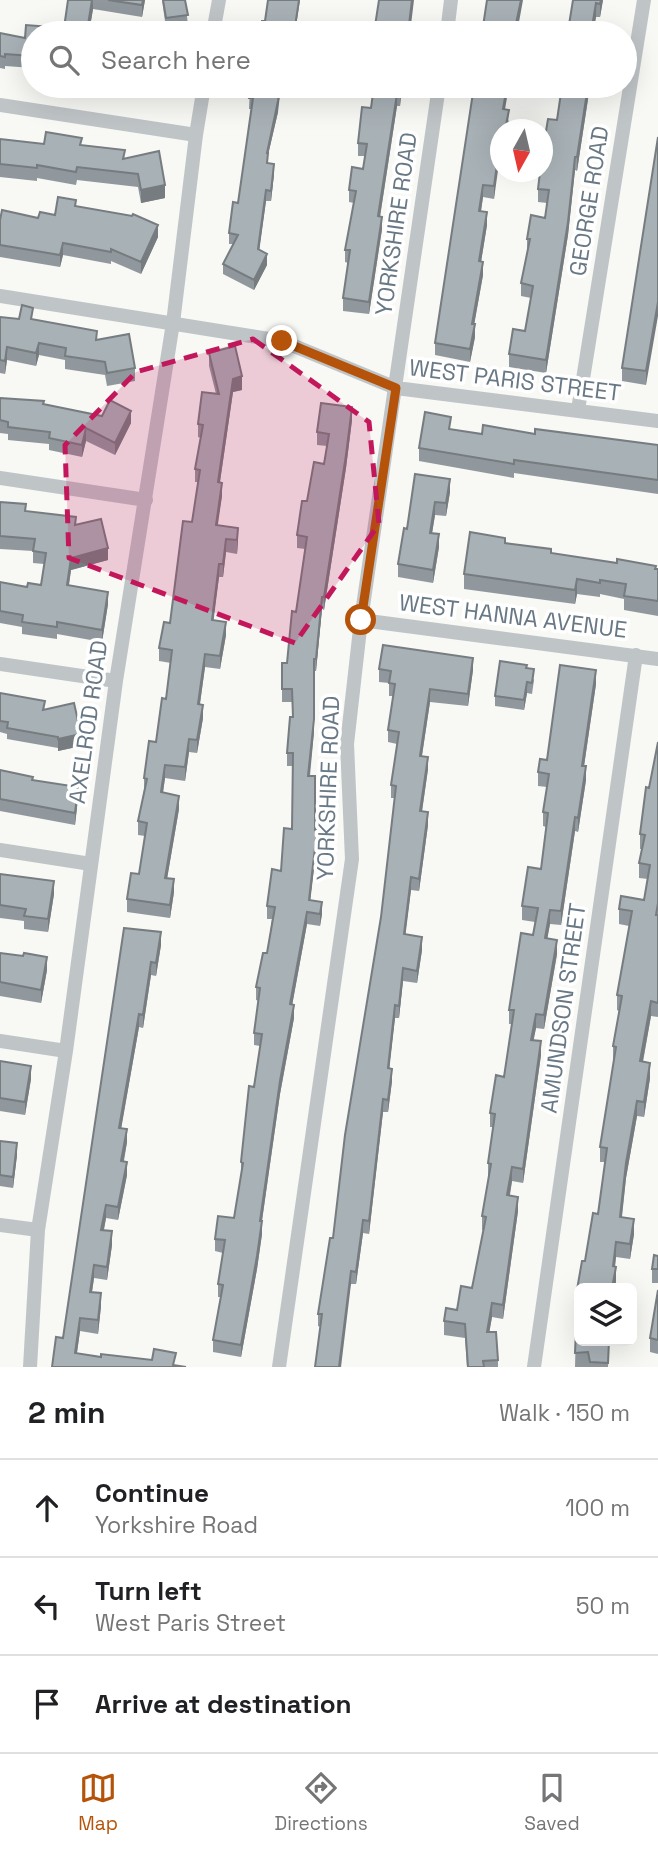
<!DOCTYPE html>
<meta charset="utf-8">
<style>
:root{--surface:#fff;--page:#f2f2f2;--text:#202124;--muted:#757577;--line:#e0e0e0;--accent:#b45309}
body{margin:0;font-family:"Space Grotesk",sans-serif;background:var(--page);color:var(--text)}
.controls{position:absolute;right:21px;bottom:21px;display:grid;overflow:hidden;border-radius:10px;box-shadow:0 7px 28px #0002}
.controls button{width:63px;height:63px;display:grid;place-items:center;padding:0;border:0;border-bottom:2px solid var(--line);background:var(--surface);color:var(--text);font:35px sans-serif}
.compass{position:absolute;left:490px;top:119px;width:63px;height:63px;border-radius:50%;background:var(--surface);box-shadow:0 7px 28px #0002;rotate:188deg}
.stop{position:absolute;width:21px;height:21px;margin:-16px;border:5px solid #b45309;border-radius:50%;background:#fff}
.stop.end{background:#b45309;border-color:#fff;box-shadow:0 2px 7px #0008}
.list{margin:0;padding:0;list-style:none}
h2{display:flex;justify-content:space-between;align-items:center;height:91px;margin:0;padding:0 28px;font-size:30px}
h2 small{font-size:23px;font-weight:400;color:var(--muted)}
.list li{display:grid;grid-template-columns:46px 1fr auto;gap:21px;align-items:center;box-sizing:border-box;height:98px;padding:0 28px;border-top:2px solid var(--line)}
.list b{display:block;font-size:26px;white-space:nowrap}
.list p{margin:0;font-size:23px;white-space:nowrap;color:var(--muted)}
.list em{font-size:23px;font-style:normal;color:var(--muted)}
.icon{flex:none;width:38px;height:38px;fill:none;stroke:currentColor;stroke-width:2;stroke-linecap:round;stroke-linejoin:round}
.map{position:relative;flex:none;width:658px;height:1367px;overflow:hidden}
.search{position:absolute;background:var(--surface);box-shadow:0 7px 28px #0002;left:21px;right:21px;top:21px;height:77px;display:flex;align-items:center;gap:18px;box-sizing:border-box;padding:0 24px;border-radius:38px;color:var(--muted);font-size:26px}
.sheet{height:385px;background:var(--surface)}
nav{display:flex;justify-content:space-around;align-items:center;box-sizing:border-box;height:98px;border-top:2px solid var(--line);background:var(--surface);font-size:19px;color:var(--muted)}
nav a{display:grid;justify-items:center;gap:4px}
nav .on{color:var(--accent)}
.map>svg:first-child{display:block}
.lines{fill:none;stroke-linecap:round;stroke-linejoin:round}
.street{stroke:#bfc4c7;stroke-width:14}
.wall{fill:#90989d}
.shaded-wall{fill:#767c7f}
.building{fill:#a8b1b6;stroke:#767c7f;stroke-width:2}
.route{stroke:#b45309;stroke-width:9}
.marked{fill:#c2185b;fill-opacity:0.2;stroke:#c2185b;stroke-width:5;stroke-dasharray:14 9;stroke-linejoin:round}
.labels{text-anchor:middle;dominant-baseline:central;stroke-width:7;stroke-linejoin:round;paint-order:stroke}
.street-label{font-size:23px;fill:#687885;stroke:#fff}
</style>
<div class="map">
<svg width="658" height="1367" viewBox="0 0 658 1367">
<rect width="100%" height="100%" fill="#f8f8f5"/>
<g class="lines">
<!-- street -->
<path class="street" d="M213 33 219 0
M447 33 451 0
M0 105 196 135
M0 296 282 341 396 388 658 421
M578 410 644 0
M0 478 146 500
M361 620 658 659
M0 664 116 681
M0 850 91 864
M0 1041 66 1051
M0 1225 38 1230
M30 1367 38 1230 66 1051 116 681 173 323 196 135 204 86
M279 1367 352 859 347 744 361 620 439 86
M534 1367 636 655"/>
</g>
<!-- wall -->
<path class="wall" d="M68 0H145L142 17 93 9 89 32 98 33H33V68L5 66V69L0 68V33L25 38 26 25 64 28Z
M162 0H185L188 25 166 28Z
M379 0 410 33H375Z
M573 0H603L600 17H596L593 33H557L568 31Z
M153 86H180V90H156V86Z
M250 86 278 112 268 155V163L274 174 271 201H266L259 250 267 265 254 290 223 274V264L233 244H229V233L238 203 251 109H249Z
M402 86 400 106H397L380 217 382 229 369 314 343 311V298L348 263 345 262V250L354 203 349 202V190L363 169 365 156H358V143L371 108Z
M562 86H590L577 171 575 170 568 235 546 373 509 367V354L525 331 531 298 521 296V283L527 252V239L545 218 547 203 538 202V189L557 120Z
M505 109 509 122 507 130H500L494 199 483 197 481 211 487 225 481 262 483 275 474 324 475 337 470 362 435 355V343Z
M658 137 646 385 622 381V368Z
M0 139 44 144 82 145 125 158 165 198 141 203 138 187 77 180 76 185 37 178V181L0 177Z
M76 206 158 237 141 274 111 261V264L63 255 60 267 0 257V220L38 218 55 215Z
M0 317 19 319H33L97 340 135 368V381L107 386 105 375 65 369V360L39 355 36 366 7 360 5 374 0 373Z
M209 353 242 390 233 392 220 482 222 496 217 525 238 541 237 554 226 552 223 577H219L213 620 226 635 220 669 205 667 200 704 203 718 197 753 189 752 185 781 165 778 163 793 179 809 167 878 174 892 170 918 127 912V899L139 874 145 836 138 835V821L144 790V778L156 742 166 699 171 663 159 661V648L170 623 192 522 198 482H195V469L201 438 198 437V424L216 394 209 366Z
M0 398 44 404 131 423 115 455 86 441 82 457 49 450V444L8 440V434L0 433Z
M352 420 346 468 324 610 322 609 316 671H314V732L310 776 317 843 310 900 322 914 320 926 307 924 292 1005 294 1018 280 1094 262 1221V1234L257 1269 241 1357 213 1352V1340L221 1297H218V1284L223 1253 215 1251V1239L234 1218 241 1175V1162L260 1046 254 1045V1033L259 1001 256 1000V987L267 953 272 919H267V906L281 871 292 829 293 766H287V753L292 717V702H282V663H287L296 612 305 549 297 548V535L307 501 324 464 327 446 317 445V432Z
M451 429 482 434H535L658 445V494L514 473V478L419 461V448Z
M415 474 450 492 446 516 435 515 432 533 439 547 433 583 398 577V564L407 529Z
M0 502 26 511 76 525 108 560 71 570 69 585 108 604 102 642 57 634V639L22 634V627L0 623V582L27 587 41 585 44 564 33 563V551L0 549Z
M505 543 551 553 658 569V616L624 610V599L600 594V597L577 594 575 604 464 589V574Z
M527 668 534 680 532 694 527 693 524 710 495 706V696Z
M379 669 473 670 468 706 430 702 422 756 428 769 422 812 428 825 419 891 411 890 405 935 422 950 417 983 403 981 399 1018H395L389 1068 392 1081 388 1112H383L369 1234 363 1233 356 1284H351L320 1327 318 1326V1314L333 1238 381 917 395 798H391V785L397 744 388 742V730L393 696H389V683L379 682Z
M596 684 584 766 586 780 578 832 575 831 561 925 550 924 547 938 557 954 544 1029 536 1028 533 1040 541 1055 523 1183 512 1181 510 1195 518 1211 503 1319 492 1317 489 1332 498 1360V1367H467L465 1338 444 1335V1321L457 1310 472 1288 483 1230H482V1216L489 1178 488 1177V1163L493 1127H490V1113L504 1077 512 1024H509V1010L533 935 535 922 522 920V906L541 869 546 827 543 826V812L547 787 538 786V772L547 760Z
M0 693 45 709 81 746 58 751V748L7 739V734L0 732Z
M658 742V1017L651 1016 643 1062 650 1078 644 1117 637 1116 626 1178 622 1217 634 1234 630 1259 616 1257 615 1267 616 1282 579 1288V1316H575V1301L598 1214 605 1162H600V1147L614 1061H613V1046L619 1011 617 1010V995L629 926 619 924V909L644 900 648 879 639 878V863L642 849H640V834Z
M0 770 33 780 78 798 75 825 0 811Z
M0 874 54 894 48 932 24 929V921L0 918Z
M124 928 161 945 156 976 151 975 143 1028 139 1027 121 1128 127 1142 124 1161 127 1175 118 1220 106 1218 104 1230 112 1245 107 1280 94 1278 92 1292 101 1306 98 1334 80 1331 77 1353 101 1357 176 1366 52 1367 63 1338Z
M0 953 23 956 47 970 41 1003 0 996Z
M0 1061 31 1079 25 1115 0 1111Z
M0 1141 17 1155 13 1188 0 1186Z
M658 1256V1283H652V1269Z
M658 1290V1354L650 1352V1338Z
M576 1329 609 1341 608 1367H575Z"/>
<!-- shaded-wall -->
<path class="shaded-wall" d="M93 0V9L89 33H87Z
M143 0H145L142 17V5Z
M299 0H300L295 33H294Z
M412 0H414L410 33H408Z
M521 0H523L517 33H514Z
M601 0H603L600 17V4Z
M596 3V17L593 33H591Z
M280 86H281L278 112 268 155 267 174V153Z
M401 86H402L400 106V94Z
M507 86H509L503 121V109Z
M588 86H590L577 171V157Z
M397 94V106L378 229V216Z
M509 110 507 130H505Z
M500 143V156L494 199V186Z
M575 157V170L568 235 546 373V360Z
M274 164V174L271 201V191Z
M165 185V198L141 203V190Z
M483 185V197L479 224V211Z
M266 190V201L258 260V249Z
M487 212V225L479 274V261Z
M382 217V229L369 314V302Z
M158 225V237L141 274V262Z
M63 243V255L60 267V255Z
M267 254V265L254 290V280Z
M483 262V275L472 337V324Z
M658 302V316L646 385V371Z
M475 324V337L470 362V349Z
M39 343V355L36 366V353Z
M7 347V360L5 374V361Z
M242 376V390L233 392 218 495V482L233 379Z
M352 407V420L346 468 324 610V597Z
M131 411V423L115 455V443Z
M86 428V441L82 457V445Z
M450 479V492L446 516V503Z
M222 483V496L216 538V525Z
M435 502V515L430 546V533Z
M238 528V541L237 554V540Z
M439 534V547L433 583V570Z
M226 539V552L223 577V564Z
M108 548V560L71 570 67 597V585L71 558Z
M219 564V577L212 633V620Z
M577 579V594L575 604V590Z
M108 592V604L102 642V630Z
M322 597V609L316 671V659Z
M226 622V635L220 669V656Z
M205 654V667L198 717V704Z
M473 658V670L468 706V694Z
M596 670V684L582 780V766Z
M527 682V693L524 710V700Z
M430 689V702L420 768V756Z
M203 705V718L197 753V740Z
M314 719V732L308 789V776Z
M81 734V746L58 751V739Z
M189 739V752L185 781V767Z
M428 757V769L420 824V811Z
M165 765V778L161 805V792Z
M586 766V780L578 832V818Z
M78 787V798L75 825V813Z
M179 796V809L165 891V878Z
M428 812V825L419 891V879Z
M575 817V831L561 925V911Z
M317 830V843L309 912V900Z
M411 877V890L404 947V934Z
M174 879V892L170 918V905Z
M54 881V894L48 932V919Z
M322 902V914L320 926V914Z
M550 910V924L545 952V938Z
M307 912V924L290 1017V1004Z
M161 932V945L156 976V963Z
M422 937V950L417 983V971Z
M557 940V954L544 1029V1015Z
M47 957V970L41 1003V990Z
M151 962V975L143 1028V1015Z
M403 968V981L399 1018V1006Z
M651 1001V1016L640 1076V1061Z
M294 1005V1018L280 1094 260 1234V1221L280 1081Z
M395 1005V1018L388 1081V1068Z
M139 1014V1027L119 1141V1128Z
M536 1014V1028L531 1054V1040Z
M541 1041V1055L523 1183V1169Z
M650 1063V1078L644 1117V1102Z
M31 1066V1079L25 1115V1102Z
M392 1069V1081L388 1112V1100Z
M383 1099V1112L369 1234V1221Z
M637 1101V1116L626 1178 620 1232V1217L626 1163Z
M127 1129V1142L121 1174V1161Z
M17 1143V1155L13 1188V1177Z
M127 1162V1175L118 1220V1207Z
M512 1167V1181L507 1209V1195Z
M518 1197V1211L503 1319V1305Z
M106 1205V1218L101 1243V1230Z
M634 1219V1234L630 1259V1244Z
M363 1220V1233L356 1284V1272Z
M262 1221V1234L257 1269 241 1357V1345Z
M112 1231V1245L107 1280V1267Z
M616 1242V1257L613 1281V1266Z
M94 1265V1278L90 1305V1292Z
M616 1267V1282L615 1288H612Z
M351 1271V1284L341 1367H339Z
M101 1293V1306L98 1334V1320Z
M492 1303V1317L487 1346V1332Z
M80 1318V1331L75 1366V1353Z"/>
<!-- building -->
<path class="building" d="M68 0H92L87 31 98 33H33V56L5 54V57L0 56V33L25 38 26 25 64 28Z
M108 0H143L142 5Z
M163 0H185L188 15 166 18Z
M268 0H299L294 33H260L262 21H265Z
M379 0H412L408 33H385L386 28 375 26Z
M487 0H521L514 33H482Z
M573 0H601L600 4 596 3 591 33H557V29L568 31Z
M250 86H280L278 101 267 153H268L267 163 274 164 271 191 266 190 258 249 267 254 254 280 223 264 238 235 229 233 233 202 238 203 253 98H249Z
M374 86H401L400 94H397L378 216 382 217 369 302 343 298 350 250H345L356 191 349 190 352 167 363 169 367 144 358 143 362 107 371 108Z
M474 86H507L503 109 509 110 505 130H500V143L494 186 483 185 479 211 487 212 479 261 483 262 472 324H475L470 349 435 343Z
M562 86H588L577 157H575L568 222 546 360 509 354 513 329 525 331 533 286 521 283 530 239H527L531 215 545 218 549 190 538 189 540 172H542V155L548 119 557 120Z
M46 132 82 138 80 145 125 150 123 159 159 151 165 185 141 190 138 174 77 167 76 172 37 165V168L0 164V139L44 144Z
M658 137V302L646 371 622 368Z
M58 197 76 200 75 206 132 216 133 214 158 225 141 262 111 249V252L63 243 60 255 0 245V220L2 210 38 218 40 212 55 215Z
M22 305 33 308 31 319 97 331 96 340 129 334 135 368 107 373 105 362 65 356 66 348 39 343 36 353 7 347 5 361 0 360V317L19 319Z
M235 346 242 376 233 379 218 482 222 483 216 525 238 528 237 540 226 539 223 564H219L212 620 226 622 220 656 205 654 198 704 203 705 197 740 189 739 185 767 165 765 161 792 179 796 165 878 174 879 170 905 127 899 131 873 139 874 147 823 138 821 147 779 144 778 149 741 156 742 162 698 166 699 172 650 159 648 164 622 170 623 183 521 192 522 200 470 195 469 203 425 198 424 202 392 219 394 209 353Z
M0 398 44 401 43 404 102 416 110 400 131 411 115 443 86 428 82 445 49 438 50 432 8 427V422L0 420Z
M321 403 352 407 346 455 324 597H322L316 659H314V719L308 776H315V830H317L309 900 322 902 320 914 307 912 290 1004 294 1005 280 1081 260 1221H262L257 1256 241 1345 213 1340 223 1285 218 1284 225 1240 215 1239 218 1216 234 1218 243 1163 241 1162 249 1086 254 1087 262 1034 254 1033 260 988 256 987 263 953H267L275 907 267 906 272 869 281 871 284 828 292 829 293 753H287L290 717H293L292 689H282V663H287L292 611 296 612 307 537 297 535 302 501H307L314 462 324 464 329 434 317 432Z
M425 412 451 417 449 429 482 434 483 425 535 434V429L658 445V480L514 460V464L419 448Z
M415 474 450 479 446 503 435 502 430 533 439 534 433 570 398 564 404 528 407 529Z
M0 502 26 504 25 511 76 517 75 525 101 519 108 548 71 558 67 585 108 592 102 630 57 622V627L22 622 23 615 0 611V582L27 587 28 583 41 585 46 553 33 551 35 539 0 536Z
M470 532 505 538V543L551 549V553L617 563V559L656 566 655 569H658V601L624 596 626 584 600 580V583L577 579 575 590 464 574Z
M383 645 473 658 468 694 430 689 420 756 428 757 420 811 428 812 419 879 411 877 404 934 422 937 417 971 403 968 399 1006 395 1005 388 1068 392 1069 388 1100 383 1099 369 1221 363 1220 356 1272 351 1271 339 1367H315L322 1314H318L330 1238H333L345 1135 381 917 396 786 391 785 399 732 388 730 395 684 389 683 391 671 379 669Z
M500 661 527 665 526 668 534 669 532 683 527 682 524 700 495 696Z
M560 665 596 670 582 766H586L578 818 575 817 561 911 550 910 545 938 557 940 544 1015 536 1014 531 1040 541 1041 523 1169 512 1167 507 1195 518 1197 503 1305 492 1303 487 1332H496L498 1360 483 1361 484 1367H468L465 1324 444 1321 446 1308 457 1310 461 1286 472 1288 486 1217 482 1216 491 1164 488 1163 495 1114 490 1113 496 1075 504 1077 514 1010H509L521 933 533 935 538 908 522 906 528 867 541 869 548 813 543 812 549 774 538 772 540 759 547 760Z
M0 693 45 701 43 710 74 703 81 734 58 739V737L7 728 8 722 0 721Z
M658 742V903L656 915H658V1003L651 1001 640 1061 650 1063 644 1102 637 1101 626 1163 620 1217 634 1219 630 1244 616 1242 613 1266 616 1267 612 1288H579V1302L575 1301 582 1261H585L593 1213 598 1214 607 1148 600 1147 616 1047 613 1046 622 996 617 995 632 911 619 909 621 896 644 900 650 865 639 863 645 835 640 834 646 787 649 788Z
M0 770 33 777 32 780 78 787 75 813 0 799Z
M0 874 54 881 48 919 24 916 26 909 0 905Z
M124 928 161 932 156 963 151 962 143 1015 139 1014 119 1128 127 1129 121 1161 127 1162 118 1207 106 1205 101 1230 112 1231 107 1267 94 1265 90 1292 101 1293 98 1320 80 1318 75 1353 101 1357V1354L152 1360 154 1349 176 1353 173 1365 186 1367H52L56 1337 63 1338Z
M0 953 23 956 24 953 47 957 41 990 0 982Z
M0 1061 31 1066 25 1102 0 1098Z
M0 1141 17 1143 13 1177 0 1175Z
M654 1255 658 1256V1269H652Z
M658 1290V1340L650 1338Z
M576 1329H579V1341H609L608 1363 590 1362 588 1352 575 1353Z"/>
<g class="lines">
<!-- route -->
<path class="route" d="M282 341 396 388 361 620"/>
</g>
<!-- marked area -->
<path class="marked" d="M253 339 369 422 379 524 295 643 69 558 65 445 136 372Z"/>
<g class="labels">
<!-- street labels -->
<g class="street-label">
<text transform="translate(589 201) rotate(-81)">GEORGE ROAD</text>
<text transform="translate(396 224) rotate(-82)">YORKSHIRE ROAD</text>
<text transform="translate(515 380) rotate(7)">WEST PARIS STREET</text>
<text transform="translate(513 616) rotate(7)">WEST HANNA AVENUE</text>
<text transform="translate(88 722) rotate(-82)">AXELROD ROAD</text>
<text transform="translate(328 788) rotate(-88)">YORKSHIRE ROAD</text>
<text transform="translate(563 1008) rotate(-82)">AMUNDSON STREET</text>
</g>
</g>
</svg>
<div class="controls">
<button><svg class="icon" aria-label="layers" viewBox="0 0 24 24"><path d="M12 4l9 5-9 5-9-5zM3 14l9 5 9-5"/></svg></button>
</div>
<svg class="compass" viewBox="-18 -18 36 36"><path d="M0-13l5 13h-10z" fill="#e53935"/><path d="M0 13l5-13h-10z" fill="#757577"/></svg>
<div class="stop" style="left:361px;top:620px"></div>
<div class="stop end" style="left:282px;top:341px"></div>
<div class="search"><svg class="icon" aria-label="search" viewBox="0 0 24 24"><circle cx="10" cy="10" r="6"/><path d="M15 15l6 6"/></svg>Search here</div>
</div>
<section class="sheet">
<h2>2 min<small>Walk · 150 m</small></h2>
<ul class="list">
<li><svg class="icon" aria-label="ahead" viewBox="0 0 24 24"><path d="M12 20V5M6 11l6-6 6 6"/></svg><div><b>Continue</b><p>Yorkshire Road</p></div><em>100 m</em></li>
<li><svg class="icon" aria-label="left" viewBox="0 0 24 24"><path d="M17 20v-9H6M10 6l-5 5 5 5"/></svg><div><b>Turn left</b><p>West Paris Street</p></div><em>50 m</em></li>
<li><svg class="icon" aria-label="arrive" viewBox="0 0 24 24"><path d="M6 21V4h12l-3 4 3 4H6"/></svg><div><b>Arrive at destination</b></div></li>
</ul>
</section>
<nav>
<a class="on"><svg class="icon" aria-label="map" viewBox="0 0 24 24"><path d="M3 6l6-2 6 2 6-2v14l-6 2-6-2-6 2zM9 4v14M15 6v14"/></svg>Map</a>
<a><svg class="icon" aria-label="directions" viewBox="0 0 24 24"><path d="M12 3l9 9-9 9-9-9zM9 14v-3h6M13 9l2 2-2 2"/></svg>Directions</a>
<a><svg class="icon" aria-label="saved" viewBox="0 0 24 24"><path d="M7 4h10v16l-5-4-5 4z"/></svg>Saved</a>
</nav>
